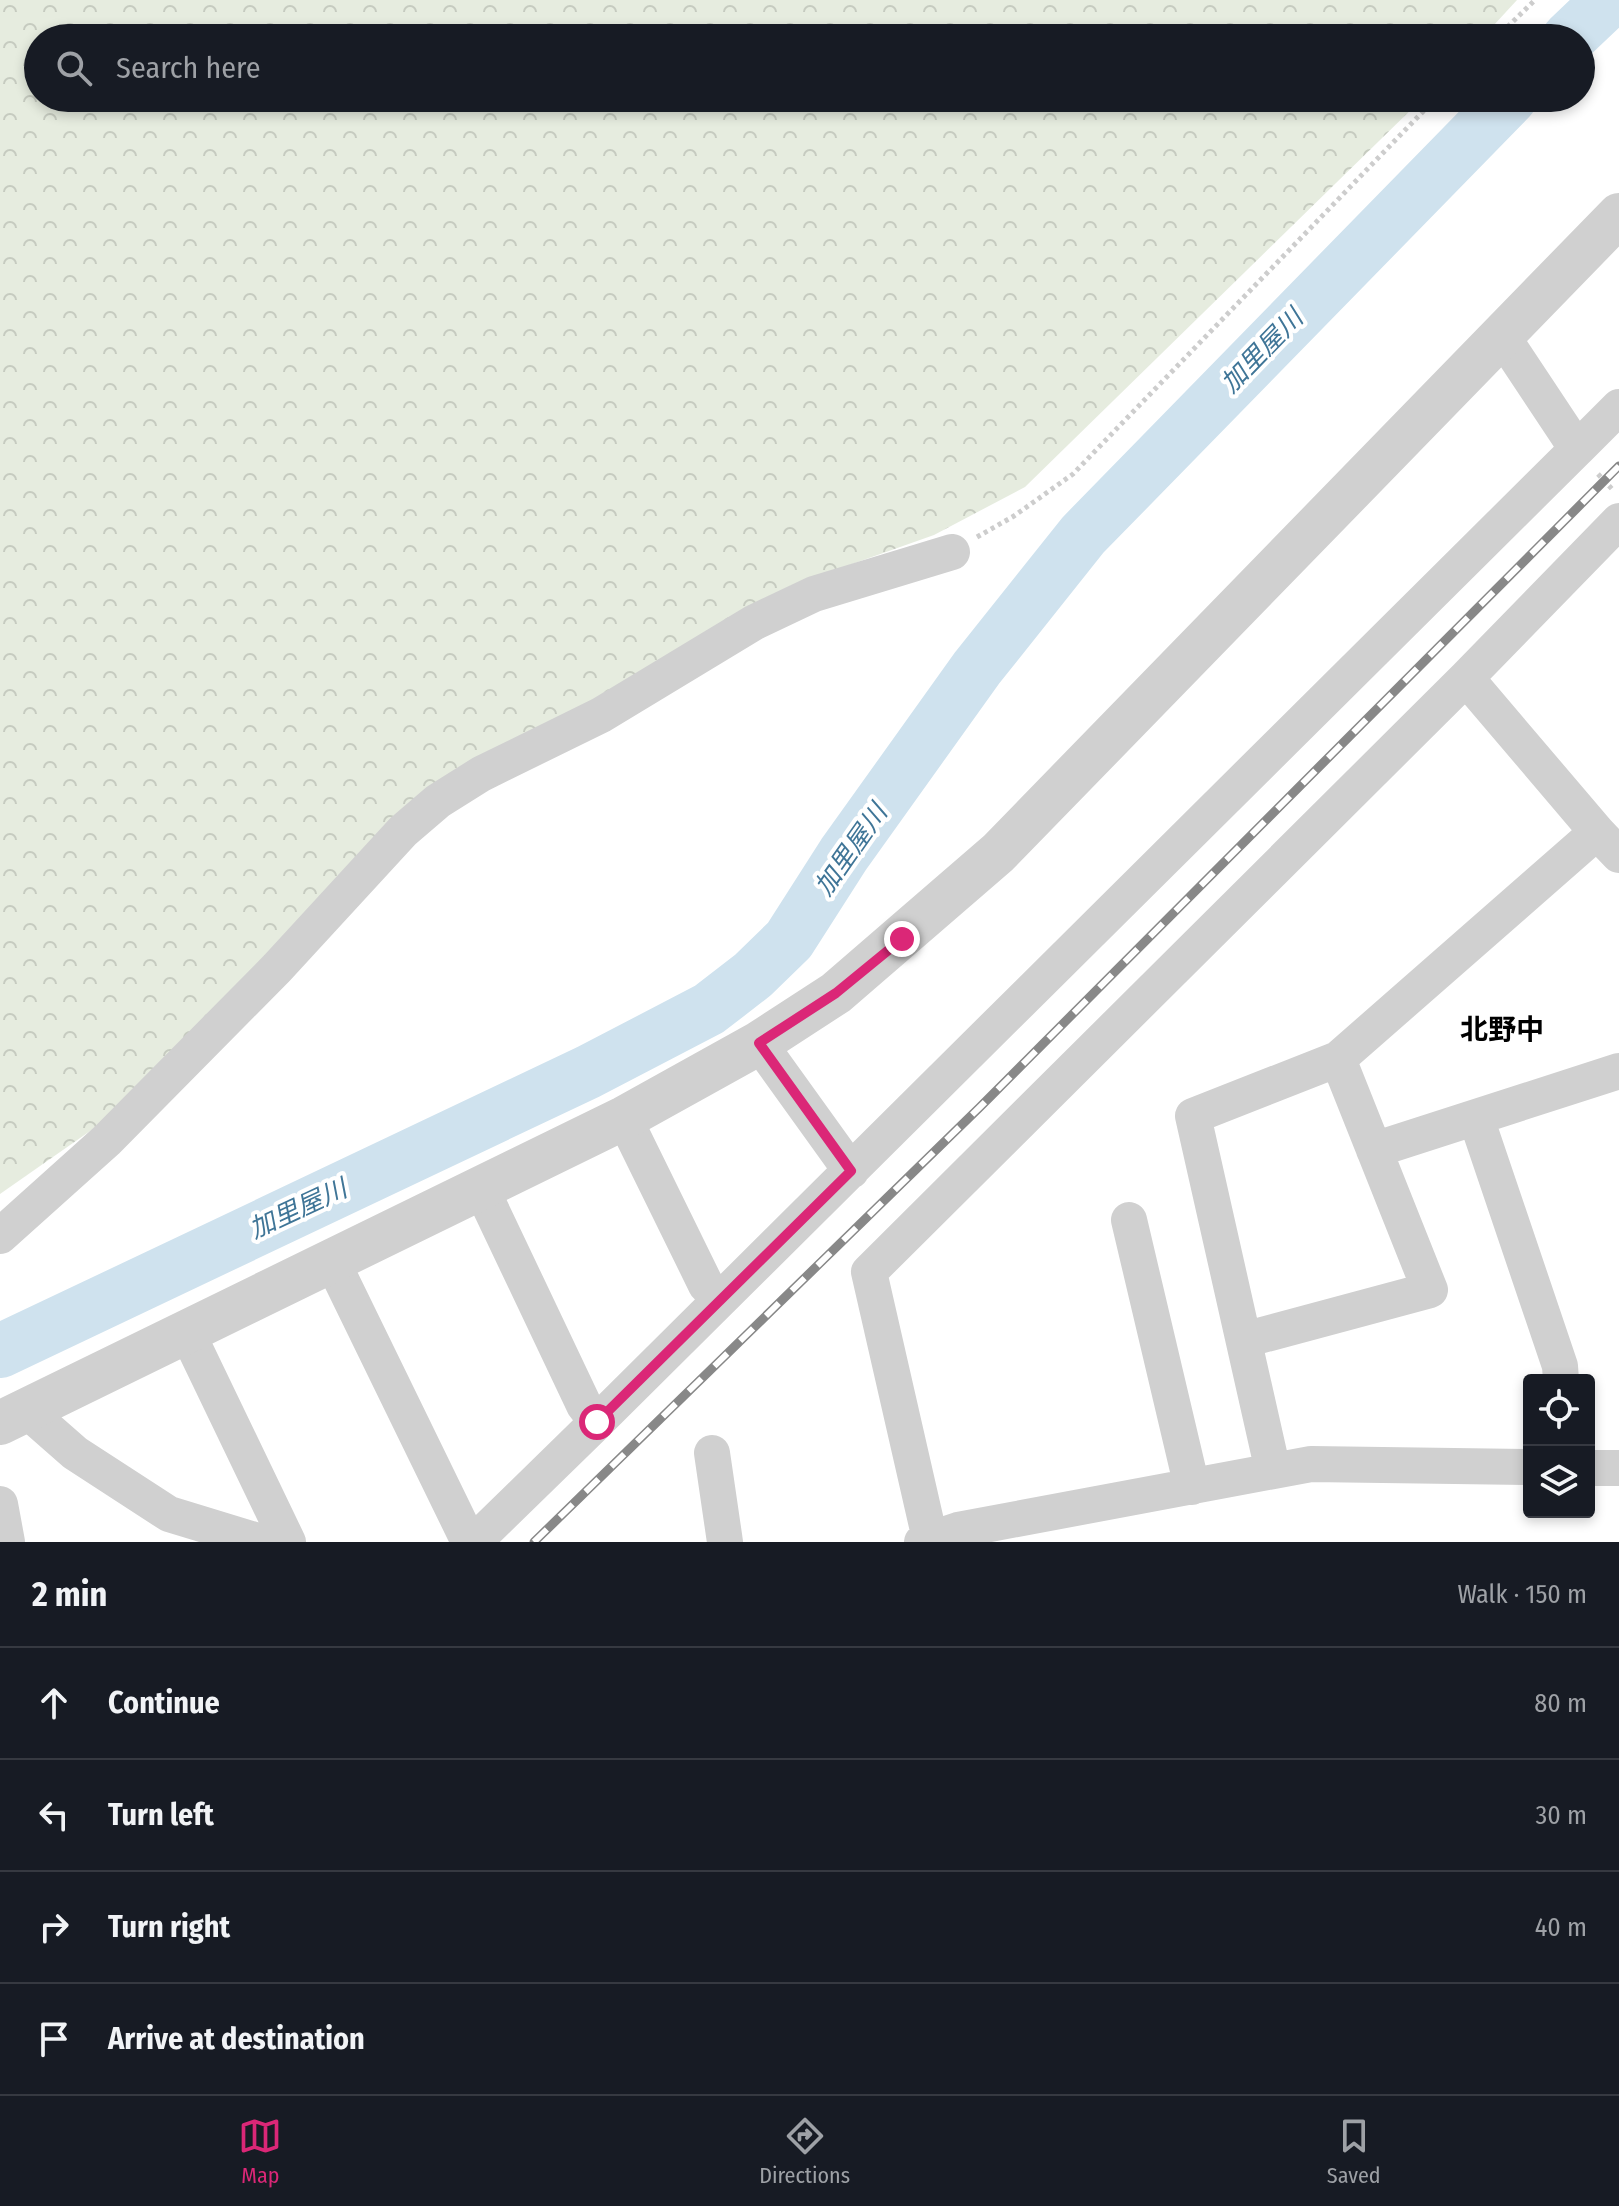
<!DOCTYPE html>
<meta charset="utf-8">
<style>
:root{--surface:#171b24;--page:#242831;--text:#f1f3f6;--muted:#9ea1a6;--line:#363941;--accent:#db2777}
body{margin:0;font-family:"Fira Sans Condensed","Noto Sans JP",sans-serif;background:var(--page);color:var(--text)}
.controls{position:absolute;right:24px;bottom:24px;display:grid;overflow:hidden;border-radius:8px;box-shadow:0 4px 12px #0003}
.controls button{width:72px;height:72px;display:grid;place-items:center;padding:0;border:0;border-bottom:2px solid var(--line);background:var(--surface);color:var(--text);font:40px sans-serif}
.stop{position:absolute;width:24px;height:24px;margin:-18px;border:6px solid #db2777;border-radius:50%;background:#fff}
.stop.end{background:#db2777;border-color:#fff;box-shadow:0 2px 8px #0008}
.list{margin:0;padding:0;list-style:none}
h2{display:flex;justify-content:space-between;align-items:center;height:104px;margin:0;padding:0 32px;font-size:34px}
h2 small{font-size:26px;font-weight:400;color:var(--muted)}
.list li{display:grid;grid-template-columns:52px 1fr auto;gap:24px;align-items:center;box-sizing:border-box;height:112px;padding:0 32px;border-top:2px solid var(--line)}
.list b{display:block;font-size:30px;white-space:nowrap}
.list em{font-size:26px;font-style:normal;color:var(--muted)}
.icon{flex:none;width:44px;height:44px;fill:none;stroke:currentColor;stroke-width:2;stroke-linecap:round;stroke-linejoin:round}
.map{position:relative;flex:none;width:1619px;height:1542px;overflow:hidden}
.search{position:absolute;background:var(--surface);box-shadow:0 4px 12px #0003;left:24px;right:24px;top:24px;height:88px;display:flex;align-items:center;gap:20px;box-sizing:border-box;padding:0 28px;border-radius:44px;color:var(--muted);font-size:30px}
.sheet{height:552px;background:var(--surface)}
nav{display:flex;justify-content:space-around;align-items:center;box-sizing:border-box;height:112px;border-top:2px solid var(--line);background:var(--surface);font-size:22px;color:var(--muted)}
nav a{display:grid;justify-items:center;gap:4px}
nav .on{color:var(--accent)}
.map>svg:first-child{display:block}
.forest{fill:url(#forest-crowns)}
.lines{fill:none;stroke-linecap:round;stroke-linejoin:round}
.river{stroke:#cfe2ee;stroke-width:54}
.path{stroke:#cdcdcd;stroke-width:5;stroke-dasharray:4 4;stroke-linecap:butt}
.minor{stroke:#d0d0d0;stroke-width:36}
.tertiary{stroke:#d0d0d0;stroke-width:44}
.rail-casing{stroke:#888;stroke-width:9}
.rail{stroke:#fff;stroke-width:6;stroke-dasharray:18;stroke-linecap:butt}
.route{stroke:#db2777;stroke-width:10}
.labels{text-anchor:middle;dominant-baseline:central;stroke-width:8;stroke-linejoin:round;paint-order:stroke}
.water-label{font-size:26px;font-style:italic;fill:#3f7597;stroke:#fff}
.quarter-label{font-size:28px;font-weight:bold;fill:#000;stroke:#fff}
</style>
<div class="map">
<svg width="1619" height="1542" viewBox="0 0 1619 1542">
<defs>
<pattern id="forest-crowns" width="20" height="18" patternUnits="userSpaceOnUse" patternTransform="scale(2)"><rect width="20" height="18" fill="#e6ecdf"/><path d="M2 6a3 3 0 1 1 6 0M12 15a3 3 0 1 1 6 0" fill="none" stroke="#c6cbc0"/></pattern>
</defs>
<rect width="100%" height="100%" fill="#fff"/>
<!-- forest -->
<path class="forest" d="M0 0H1517L1482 38H38V98H1423L1025 487 934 535 790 586 684 655 420 795 113 1115 0 1194Z"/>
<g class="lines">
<!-- river -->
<path class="river" d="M1569 38 1609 0
M0 1351 588 1072 709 1009 753 975 789 940 844 854 977 668 1083 535 1510 98"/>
<!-- path -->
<path class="path" d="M1496 38 1535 0
M1598 474 1613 490
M977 537 1014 516 1073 474 1436 98"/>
<!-- minor -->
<path class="minor" d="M1502 336 1577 449 1619 407
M1466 678 1597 832
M759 1043 851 1171
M624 1118 706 1285 720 1299
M1476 1118 1560 1366 1561 1380
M1374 1150 1619 1071
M1129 1220 1192 1487
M0 1236 107 1140 277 968 403 831 438 801 481 774 601 715 755 622 814 594 952 552
M332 1261 469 1542
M187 1332 288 1542
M1244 1340 1430 1290 1338 1059
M26 1410 75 1453 169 1514 261 1542
M597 1422 1577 449
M712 1453 725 1542
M1589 1468H1619
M1273 1471 1193 1116 1338 1059 1597 832 1619 855
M0 1504 7 1542
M930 1539 869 1272 1466 678 1619 521
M474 1542 597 1422 584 1405 481 1188
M922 1542 958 1530 1311 1464 1529 1467"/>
<!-- tertiary -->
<path class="tertiary" d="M0 1423 624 1118 759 1043 836 993 998 853 1619 215"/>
<defs>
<path id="rail" d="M534 1542 980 1107 1619 466"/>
</defs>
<!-- rail casing -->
<use href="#rail" class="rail-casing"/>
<!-- rail -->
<use href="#rail" class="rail"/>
</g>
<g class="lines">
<!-- route -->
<path class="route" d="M597 1422 851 1171 759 1043 836 993 902 939"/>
</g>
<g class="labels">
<!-- water labels -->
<g class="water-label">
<text transform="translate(1262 351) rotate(-46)">加里屋川</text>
<text transform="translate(851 850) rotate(-55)">加里屋川</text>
<text transform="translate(298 1209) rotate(-25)">加里屋川</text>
</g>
<!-- quarter labels -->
<g class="quarter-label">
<text x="1502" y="1029">北野中</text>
</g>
</g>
</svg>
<div class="controls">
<button><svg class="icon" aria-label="locate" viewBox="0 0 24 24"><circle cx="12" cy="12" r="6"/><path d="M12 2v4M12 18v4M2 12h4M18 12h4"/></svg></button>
<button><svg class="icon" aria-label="layers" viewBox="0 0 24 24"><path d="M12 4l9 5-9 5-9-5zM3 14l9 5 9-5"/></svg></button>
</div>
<div class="stop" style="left:597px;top:1422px"></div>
<div class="stop end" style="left:902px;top:939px"></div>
<div class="search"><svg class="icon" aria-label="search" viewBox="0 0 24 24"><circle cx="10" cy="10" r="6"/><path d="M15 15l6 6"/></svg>Search here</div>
</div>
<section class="sheet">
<h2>2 min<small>Walk · 150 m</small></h2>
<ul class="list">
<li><svg class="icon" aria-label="ahead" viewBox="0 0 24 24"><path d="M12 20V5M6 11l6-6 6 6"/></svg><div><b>Continue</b></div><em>80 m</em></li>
<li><svg class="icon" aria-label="left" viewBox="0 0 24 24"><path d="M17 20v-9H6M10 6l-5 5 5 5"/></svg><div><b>Turn left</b></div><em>30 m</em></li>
<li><svg class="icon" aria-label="right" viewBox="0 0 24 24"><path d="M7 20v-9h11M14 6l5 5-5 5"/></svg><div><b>Turn right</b></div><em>40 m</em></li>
<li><svg class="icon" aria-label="arrive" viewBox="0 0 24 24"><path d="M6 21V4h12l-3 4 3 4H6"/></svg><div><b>Arrive at destination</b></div></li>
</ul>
</section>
<nav>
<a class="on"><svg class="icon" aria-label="map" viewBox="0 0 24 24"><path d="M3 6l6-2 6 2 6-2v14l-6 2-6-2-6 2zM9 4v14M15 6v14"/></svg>Map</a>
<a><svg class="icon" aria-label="directions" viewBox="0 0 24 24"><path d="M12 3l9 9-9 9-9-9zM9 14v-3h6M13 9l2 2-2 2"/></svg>Directions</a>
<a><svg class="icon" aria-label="saved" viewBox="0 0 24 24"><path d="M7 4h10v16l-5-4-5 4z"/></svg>Saved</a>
</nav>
